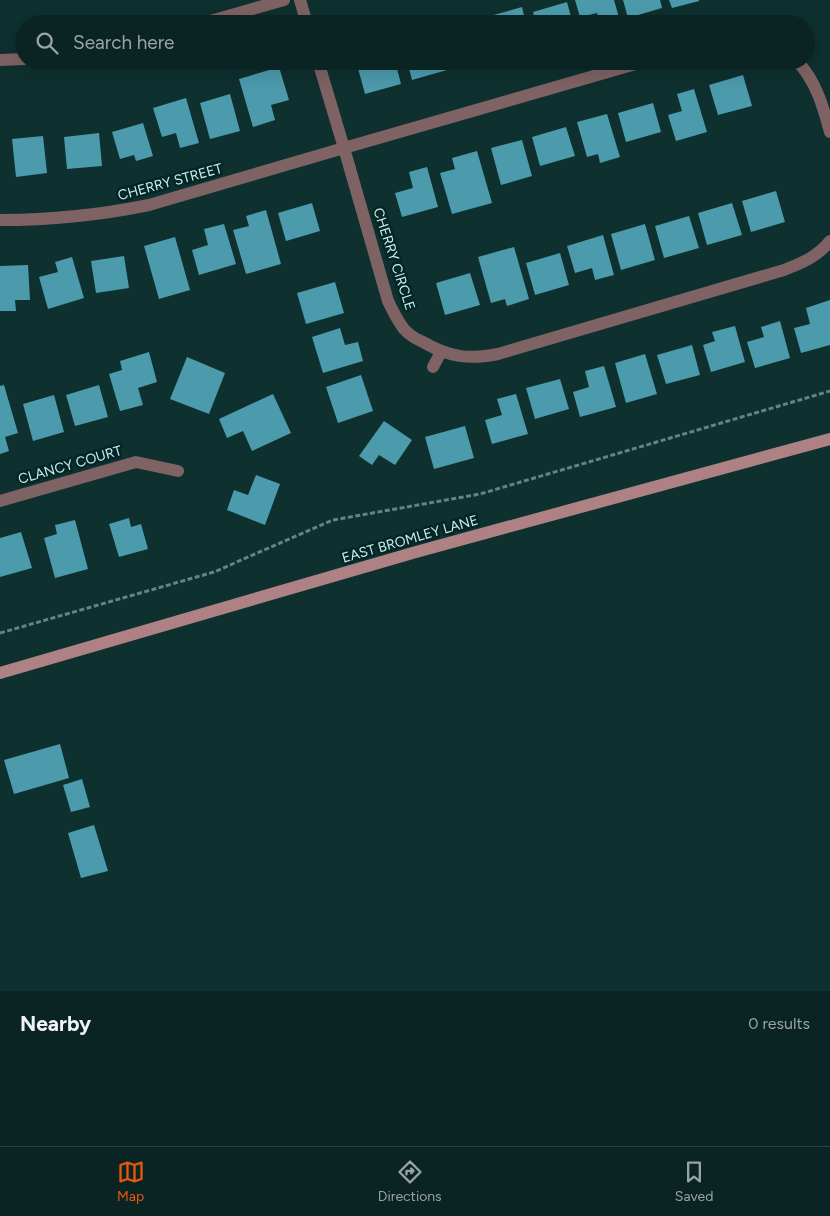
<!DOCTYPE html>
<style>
:root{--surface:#0a2423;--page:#132c2b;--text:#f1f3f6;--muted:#99a4a6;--line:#2a4141;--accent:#ea580c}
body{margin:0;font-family:Figtree,sans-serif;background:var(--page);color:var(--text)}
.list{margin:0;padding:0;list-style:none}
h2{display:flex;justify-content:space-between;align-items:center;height:65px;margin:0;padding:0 20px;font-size:21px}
h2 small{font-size:16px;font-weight:400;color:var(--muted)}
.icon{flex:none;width:28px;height:28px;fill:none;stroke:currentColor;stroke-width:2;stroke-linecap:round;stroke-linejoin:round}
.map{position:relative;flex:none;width:830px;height:991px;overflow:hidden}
.search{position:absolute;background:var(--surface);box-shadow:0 5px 20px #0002;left:15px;right:15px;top:15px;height:55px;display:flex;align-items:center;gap:12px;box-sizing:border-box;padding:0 18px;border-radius:28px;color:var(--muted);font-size:19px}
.sheet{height:155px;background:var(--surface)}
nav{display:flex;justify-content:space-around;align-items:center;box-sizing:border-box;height:70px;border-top:1px solid var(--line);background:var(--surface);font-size:14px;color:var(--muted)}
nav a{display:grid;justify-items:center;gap:2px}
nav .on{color:var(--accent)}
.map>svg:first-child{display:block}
.building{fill:#4c9bad}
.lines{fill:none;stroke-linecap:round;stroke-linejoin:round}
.path{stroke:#638483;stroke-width:3;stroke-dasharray:5 2.5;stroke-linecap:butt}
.minor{stroke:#7e6264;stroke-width:12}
.secondary{stroke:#ae8184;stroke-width:12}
.labels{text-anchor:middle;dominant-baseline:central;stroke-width:5;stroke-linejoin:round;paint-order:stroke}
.street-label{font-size:14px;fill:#ceedec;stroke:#032626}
</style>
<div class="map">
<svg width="830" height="991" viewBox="0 0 830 991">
<rect width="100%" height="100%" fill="#0e302f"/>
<!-- building -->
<path class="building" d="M575 0H614L620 21 609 24H600L597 13 580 17Z
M623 0H660L662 8 628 18Z
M669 0H699V1L672 8Z
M567 2 573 24H536L533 12Z
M522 7 526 24H492L490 16Z
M356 61H395L401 84 365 94Z
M407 61H444L447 70 412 80Z
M458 61H476V62L459 67Z
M279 67 289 100 271 105 275 120 253 127 239 79Z
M743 75 752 106 718 115 709 85Z
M694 89 707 132 676 141 668 115 682 111 677 94Z
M230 94 240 131 210 139 200 103Z
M186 98 199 143 180 148 176 133 162 137 153 108Z
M653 103 661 132 626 142 618 113Z
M607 114 620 157 600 163 598 154 587 157 577 122Z
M143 123 153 156 136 161 134 155 120 159 112 132Z
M566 127 575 156 540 166 532 137Z
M99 133 102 166 67 169 64 137Z
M43 136 47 173 16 177 12 139Z
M522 140 532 176 501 185 491 148Z
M477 151 492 203 452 214 440 173 455 169 452 158Z
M427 167 438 207 402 217 395 193 413 188 409 172Z
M776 191 785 222 751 232 742 201Z
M312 203 320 231 286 241 278 213Z
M732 203 742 235 707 245 698 213Z
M266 210 281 264 246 274 233 230 249 226 246 216Z
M689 216 699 248 664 258 655 226Z
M224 224 236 264 199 275 192 250 208 245 204 229Z
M645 224 655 260 621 270 611 234Z
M603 235 614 275 595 280 592 268 575 273 567 246Z
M175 237 190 290 159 299 144 246Z
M514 247 529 299 507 306 505 299 491 303 478 257Z
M560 253 569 285 535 295 526 263Z
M124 256 129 288 96 293 91 261Z
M72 257 84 298 48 309 39 277 58 272 55 262Z
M28 265 30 300H15L16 311H0V266Z
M470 273 480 305 445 315 436 283Z
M335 282 344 313 306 324 297 293Z
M830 300V345L801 353 794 328 810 324 806 308Z
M780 321 790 358 755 368 747 342 764 337 761 327Z
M735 326 745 362 711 372 703 345 715 341 712 332Z
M340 328 345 345 358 342 363 361 323 373 312 337Z
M692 345 700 375 666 384 657 355Z
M149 352 157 382 138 388 143 405 120 411 109 374 122 370 120 361Z
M645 354 657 394 626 403 615 363Z
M187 357 225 373 209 414 170 399Z
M604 366 616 407 580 417 573 392 589 387 585 371Z
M361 375 373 411 338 423 326 387Z
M560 379 569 409 535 419 526 388Z
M4 385 18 433 5 437 9 451 0 454V386Z
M99 385 108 417 75 426 66 395Z
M273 394 291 433 252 451 243 431 227 438 219 419Z
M516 394 528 434 492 444 485 420 502 415 497 399Z
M54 395 64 432 33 441 23 404Z
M384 421 412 440 395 465 379 455 372 465 359 456Z
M465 426 474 458 434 469 425 437Z
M256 475 280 484 265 525 227 510 234 490 248 495Z
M129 518 131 527 141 524 148 549 119 557 109 524Z
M75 520 88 569 55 578 44 538 57 534 55 525Z
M21 532 32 568 0 577V538Z
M60 744 69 778 14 794 4 760Z
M82 779 90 807 71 812 63 785Z
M94 825 108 871 81 878 68 833Z"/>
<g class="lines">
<!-- path -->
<path class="path" d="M0 633 214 572 333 520 480 494 830 391"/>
<!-- minor -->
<path class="minor" d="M300 0 307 24
M200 24 284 0
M0 60 24 59
M646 61 344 148 388 301C393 311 397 320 404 329 409 335 416 339 423 342 449 357 469 360 498 354L784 270C802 263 817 257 830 241
M797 61C816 81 823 106 830 132
M0 220C50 220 100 215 149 205L344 148 318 61
M433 367 441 352
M0 501 136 462 178 471"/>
<!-- secondary -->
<path class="secondary" d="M0 673 416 552 830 439"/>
</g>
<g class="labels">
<!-- street labels -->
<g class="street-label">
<text transform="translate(170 182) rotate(-15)">CHERRY STREET</text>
<text transform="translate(394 259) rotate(72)">CHERRY CIRCLE</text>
<text transform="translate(70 465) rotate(-16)">CLANCY COURT</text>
<text transform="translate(410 539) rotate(-16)">EAST BROMLEY LANE</text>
</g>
</g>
</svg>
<div class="search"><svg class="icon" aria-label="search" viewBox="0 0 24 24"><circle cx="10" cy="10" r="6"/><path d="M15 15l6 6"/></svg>Search here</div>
</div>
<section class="sheet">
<h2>Nearby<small>0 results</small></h2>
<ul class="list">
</ul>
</section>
<nav>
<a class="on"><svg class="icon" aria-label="map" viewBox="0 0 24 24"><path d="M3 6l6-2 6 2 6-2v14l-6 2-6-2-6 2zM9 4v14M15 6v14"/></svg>Map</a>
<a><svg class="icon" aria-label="directions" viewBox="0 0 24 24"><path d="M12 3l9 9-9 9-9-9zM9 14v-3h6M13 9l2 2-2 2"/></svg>Directions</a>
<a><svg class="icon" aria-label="saved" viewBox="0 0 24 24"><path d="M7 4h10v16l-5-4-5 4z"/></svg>Saved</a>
</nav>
